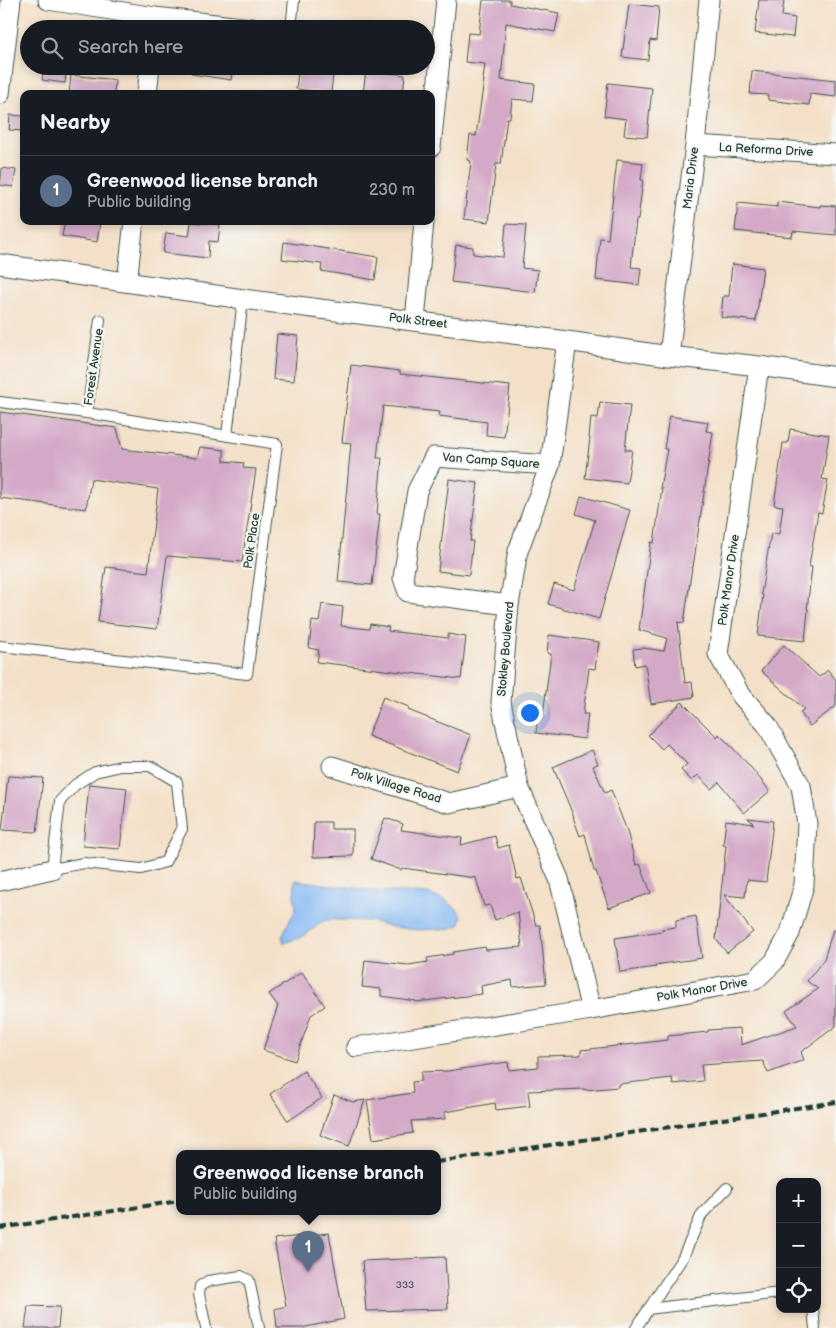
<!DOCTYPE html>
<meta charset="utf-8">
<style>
:root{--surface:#171b24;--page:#20242c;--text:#f1f3f6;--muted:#9ea1a6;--line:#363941;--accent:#ea580c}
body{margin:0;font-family:"Balsamiq Sans",sans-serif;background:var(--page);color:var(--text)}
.controls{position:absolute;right:15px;bottom:15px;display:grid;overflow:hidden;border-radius:10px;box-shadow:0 2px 8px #0003}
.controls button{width:45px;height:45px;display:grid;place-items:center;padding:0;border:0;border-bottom:1px solid var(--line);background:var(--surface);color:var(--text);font:25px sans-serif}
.you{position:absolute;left:529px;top:712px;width:18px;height:18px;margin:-12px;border:4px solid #fff;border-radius:50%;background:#1a73e8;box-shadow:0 0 0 8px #1a73e833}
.badge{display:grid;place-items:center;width:32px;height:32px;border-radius:50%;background:var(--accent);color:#fff;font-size:16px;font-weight:700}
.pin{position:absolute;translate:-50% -41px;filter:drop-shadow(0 1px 2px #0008)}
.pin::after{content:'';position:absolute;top:26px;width:18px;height:15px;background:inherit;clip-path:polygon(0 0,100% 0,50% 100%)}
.popup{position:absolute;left:176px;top:1150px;width:265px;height:65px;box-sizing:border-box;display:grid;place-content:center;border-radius:10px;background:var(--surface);filter:drop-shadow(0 1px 4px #0005);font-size:16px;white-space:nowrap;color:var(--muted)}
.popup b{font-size:19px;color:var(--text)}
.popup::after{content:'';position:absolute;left:50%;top:100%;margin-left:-10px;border:10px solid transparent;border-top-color:var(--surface)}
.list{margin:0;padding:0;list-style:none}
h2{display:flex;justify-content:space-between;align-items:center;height:65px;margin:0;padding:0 20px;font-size:21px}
h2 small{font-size:16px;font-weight:400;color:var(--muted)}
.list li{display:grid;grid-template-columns:32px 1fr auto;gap:15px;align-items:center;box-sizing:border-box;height:70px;padding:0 20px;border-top:1px solid var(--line)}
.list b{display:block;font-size:19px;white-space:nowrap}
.list p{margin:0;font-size:16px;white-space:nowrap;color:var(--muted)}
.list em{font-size:16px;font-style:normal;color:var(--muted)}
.icon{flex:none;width:28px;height:28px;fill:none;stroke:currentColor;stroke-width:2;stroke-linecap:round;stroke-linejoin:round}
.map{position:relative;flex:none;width:836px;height:1328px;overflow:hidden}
.search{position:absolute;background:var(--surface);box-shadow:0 2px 8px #0003;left:20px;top:20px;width:415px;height:55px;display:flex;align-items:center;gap:12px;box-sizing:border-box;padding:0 18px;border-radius:28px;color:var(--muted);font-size:19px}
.panel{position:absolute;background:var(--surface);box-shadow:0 2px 8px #0003;left:20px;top:90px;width:415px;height:135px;border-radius:10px}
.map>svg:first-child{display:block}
.water{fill:#87b9f4;stroke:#537b94}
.building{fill:#d4a9c7}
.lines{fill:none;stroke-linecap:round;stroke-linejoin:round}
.lane-casing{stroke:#3f554a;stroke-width:12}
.street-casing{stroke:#3f554a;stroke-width:21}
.lane{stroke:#fff;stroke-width:10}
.street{stroke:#fff;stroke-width:19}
.rail{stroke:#1f3d34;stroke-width:4;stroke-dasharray:8 4;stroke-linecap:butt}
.labels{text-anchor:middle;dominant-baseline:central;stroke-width:4.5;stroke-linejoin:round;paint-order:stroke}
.number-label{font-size:10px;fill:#4c5859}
.street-label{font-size:12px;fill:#1f3d34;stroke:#f6f6f2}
</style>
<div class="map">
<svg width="836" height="1328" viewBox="0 0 836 1328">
<rect width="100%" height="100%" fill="#f6f6f2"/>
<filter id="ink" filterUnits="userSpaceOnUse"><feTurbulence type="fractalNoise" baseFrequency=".02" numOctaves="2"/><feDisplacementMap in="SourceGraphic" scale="10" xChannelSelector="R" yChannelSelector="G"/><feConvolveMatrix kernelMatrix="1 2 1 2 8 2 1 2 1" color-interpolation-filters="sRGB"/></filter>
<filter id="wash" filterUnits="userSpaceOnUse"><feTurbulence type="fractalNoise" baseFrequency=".0096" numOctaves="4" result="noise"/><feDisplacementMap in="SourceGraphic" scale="20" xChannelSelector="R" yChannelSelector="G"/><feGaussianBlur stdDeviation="1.12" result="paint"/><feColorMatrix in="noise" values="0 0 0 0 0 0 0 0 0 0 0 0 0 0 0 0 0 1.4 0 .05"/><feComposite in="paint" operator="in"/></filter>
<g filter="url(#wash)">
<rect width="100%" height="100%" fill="#f4e0c8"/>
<!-- water -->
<path class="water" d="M295 880 376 891 429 894 446 901 458 910 462 917 459 925 449 929 417 930 391 927 371 921 336 920H325L302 937 284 943 282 937 288 923 296 910 294 896Z"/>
<g id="blocks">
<!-- building -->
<path class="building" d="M483 0H510V4L559 13 555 32 506 23 501 80 535 84 533 101 512 99 510 118H507L501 164H496L489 222 464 219 471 161 467 160 470 135 476 136 484 80H483L485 64 465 62 468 33 479 34Z
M759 0H784L782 16 795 18 793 37 755 33Z
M629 4 659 7 656 41 650 40 648 60 622 57Z
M44 66H67L65 83 42 80Z
M192 66H233L231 80 192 74Z
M299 66H334L331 93 296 89Z
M366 70 405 75 403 94H363Z
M752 71 836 80V97L810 94 809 105 768 100V95L750 94Z
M71 75 115 80 114 94H69Z
M608 83 652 88 647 137 624 135 626 119 604 116Z
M10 115 24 116V131L9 130Z
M617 160 643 163 641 180H643L638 220H636L631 267 641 268 639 285 596 280 600 238 608 239Z
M2 168 16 170 13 187 0 185Z
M777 202 820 207V205L836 206V235L793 231 792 237 735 231 738 203 777 207Z
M65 221H90L100 223 97 242 62 236Z
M191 222 220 225 218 242 209 241 208 258 163 253 166 233 189 236Z
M506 224 526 225 522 268 538 270 535 292 451 282 456 245 473 247V254L503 257Z
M284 242 378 257 375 280 321 271 322 264 282 259Z
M732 264 763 268 756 321 721 317 723 296H729Z
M277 334 298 336 294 381 273 379Z
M351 365 400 371V374L510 386 504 437 486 435 487 422 439 416 440 412 383 406 377 458H382L377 514H380L372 585 338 582 351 443 342 442Z
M600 402 630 405 625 450H632L627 483 585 478 590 438H589L591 417 598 418Z
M0 412 117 428 122 449 197 458 200 447 224 450V461L244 463 243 468 256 469 242 562 167 556 157 629 98 622 106 567 148 572 158 489 91 479 86 509 0 498Z
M669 416 708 422 706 431 713 432 693 567H692L684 623 678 622 685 683 692 682 694 697 651 704 645 664 635 666 633 649 644 648 664 651 667 638 639 630 651 542 654 543 662 488H660L667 449H664Z
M790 429 829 435 822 479 828 480 822 513 818 512 809 566 812 567 807 609H808L805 641 758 636 763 595 761 594 771 533 779 534 783 506 774 505 783 443H788Z
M449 479 478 483 470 541H473L469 575 438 571Z
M581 496 630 510 599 619 548 604 554 584 574 590 595 520 576 514Z
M322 604 343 607 341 626 369 629 370 624 389 627 388 631 448 638V634L466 637 461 679 317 662 319 650 309 648 312 621 319 622Z
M549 635 599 642 595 669 589 668 583 714H588L585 739 536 733 538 715H543L551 654 547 653Z
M784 645 819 677 828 670 836 680V706L810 726 800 712 804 709 761 671Z
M383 697 409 707 408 710 471 735 457 771 368 736Z
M682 702 717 737 719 734 749 765 770 791 744 813 719 782 711 789 698 775 692 781 681 770 687 764 667 744 662 749 648 735Z
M592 750 598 764 593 766 605 793 611 790 627 831 636 865 640 864 651 893 609 908 596 871H594L585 834 580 836 573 817H574L553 767Z
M8 776 43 778 37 832 2 830Z
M89 784 127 788 120 849 83 846Z
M385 818 403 824 401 830 462 838 461 845 495 836 498 848 509 845 517 879 521 878 536 925H540L546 984 513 987 512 980 481 986 482 994 416 1002V1001L381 996V989L362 987 365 960 408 965 428 962 427 958 453 954V952L485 947 486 950 522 947 518 912 495 920 490 905 484 906 476 878 402 868 401 870 371 859Z
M748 818 773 821 766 882 747 880 745 897 724 895 753 932 727 953 716 939 726 846 723 845 726 820 754 824Z
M314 822H331V829H353V856L313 857Z
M696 916 702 958 655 965 656 967 620 972 615 938 662 931V929L676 927V920Z
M833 930H836V1026L801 1052 804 1060 768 1073 763 1061 701 1065 703 1081 673 1084 672 1078 618 1084V1087L585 1090V1089L528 1091 530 1106 496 1110 495 1103 445 1112V1119L411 1121 413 1133 373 1139 367 1100 413 1093 412 1082 421 1081V1072L448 1071 508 1062 509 1070 538 1067V1056L581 1055V1050L668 1040V1036L708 1032V1030L740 1028 741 1045 797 1026 786 1011 818 989 807 981 824 959Z
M302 972 325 1006 311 1015 295 1061 263 1050 278 1006 269 994Z
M304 1071 322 1098 288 1121 270 1094Z
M334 1095 353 1102 365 1100 349 1146 320 1135Z
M329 1233 344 1319 301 1328H277L275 1309 286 1306 274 1239Z
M445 1257 448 1309 366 1311 362 1261Z
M28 1306 60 1307 58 1328H25Z"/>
</g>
</g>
<g filter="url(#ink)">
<use href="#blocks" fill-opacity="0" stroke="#3f554a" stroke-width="1"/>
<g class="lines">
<defs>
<path id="lane" d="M291 29 294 0
M0 402 94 414 277 444 247 674 0 646
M87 413 100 320
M227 436 243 299
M121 766H150L177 782 182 829 165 862 141 869 84 863 52 869 60 801 75 785 95 772Z
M648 1309 780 1293
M813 1309 815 1328
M206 1328 199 1294 200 1286 208 1281 241 1276 249 1280 259 1328
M636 1328 683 1257 702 1214 727 1188"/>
<path id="street" d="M48 0 155 17 259 29
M0 94 11 0
M147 94 150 66
M695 145 836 154
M431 147 446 0
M0 264 243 299 567 341 669 356 759 366 836 377
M127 282 134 221
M415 321 424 221
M567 341 550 465 518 551 509 605 501 702 519 787 559 879 591 1010
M669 356 695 145 709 0
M509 605 408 592 403 578 417 491 434 457 550 465
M332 766 449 803 519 787
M0 881 52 869
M356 1047 591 1010 755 980 774 962 790 933 804 885 807 824 801 786 767 725 740 694 718 654 759 366"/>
</defs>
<!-- lane casing -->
<use href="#lane" class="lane-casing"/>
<!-- street casing -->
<use href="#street" class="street-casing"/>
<!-- lane -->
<use href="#lane" class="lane"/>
<!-- street -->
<use href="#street" class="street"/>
<!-- rail -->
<path class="rail" d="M437 1162 836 1102
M0 1228 179 1201"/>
</g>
</g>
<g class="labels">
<!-- number labels -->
<g class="number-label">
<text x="405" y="1285">333</text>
</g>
<!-- street labels -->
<g class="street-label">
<text transform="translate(766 150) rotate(3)">La Reforma Drive</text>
<text transform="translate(691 178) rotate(-83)">Maria Drive</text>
<text transform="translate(418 321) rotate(7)">Polk Street</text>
<text transform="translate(94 367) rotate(-82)">Forest Avenue</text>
<text transform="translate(491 461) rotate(4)">Van Camp Square</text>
<text transform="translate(252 541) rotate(-82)">Polk Place</text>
<text transform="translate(729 580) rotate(-82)">Polk Manor Drive</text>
<text transform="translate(506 649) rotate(-85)">Stokley Boulevard</text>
<text transform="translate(396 786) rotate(17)">Polk Village Road</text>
<text transform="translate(702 990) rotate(-10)">Polk Manor Drive</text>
</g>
</g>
</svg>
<div class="controls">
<button>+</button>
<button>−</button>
<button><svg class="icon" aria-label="locate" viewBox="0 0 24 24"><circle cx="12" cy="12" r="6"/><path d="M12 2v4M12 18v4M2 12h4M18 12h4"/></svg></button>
</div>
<div class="you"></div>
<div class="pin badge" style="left:308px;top:1272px;background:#5c6f8a">1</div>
<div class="popup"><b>Greenwood license branch</b>Public building</div>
<div class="search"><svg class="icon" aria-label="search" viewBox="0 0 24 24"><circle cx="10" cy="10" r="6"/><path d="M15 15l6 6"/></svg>Search here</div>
<section class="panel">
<h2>Nearby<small></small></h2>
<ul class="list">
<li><span class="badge" style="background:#5c6f8a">1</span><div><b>Greenwood license branch</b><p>Public building</p></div><em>230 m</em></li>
</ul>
</section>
</div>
